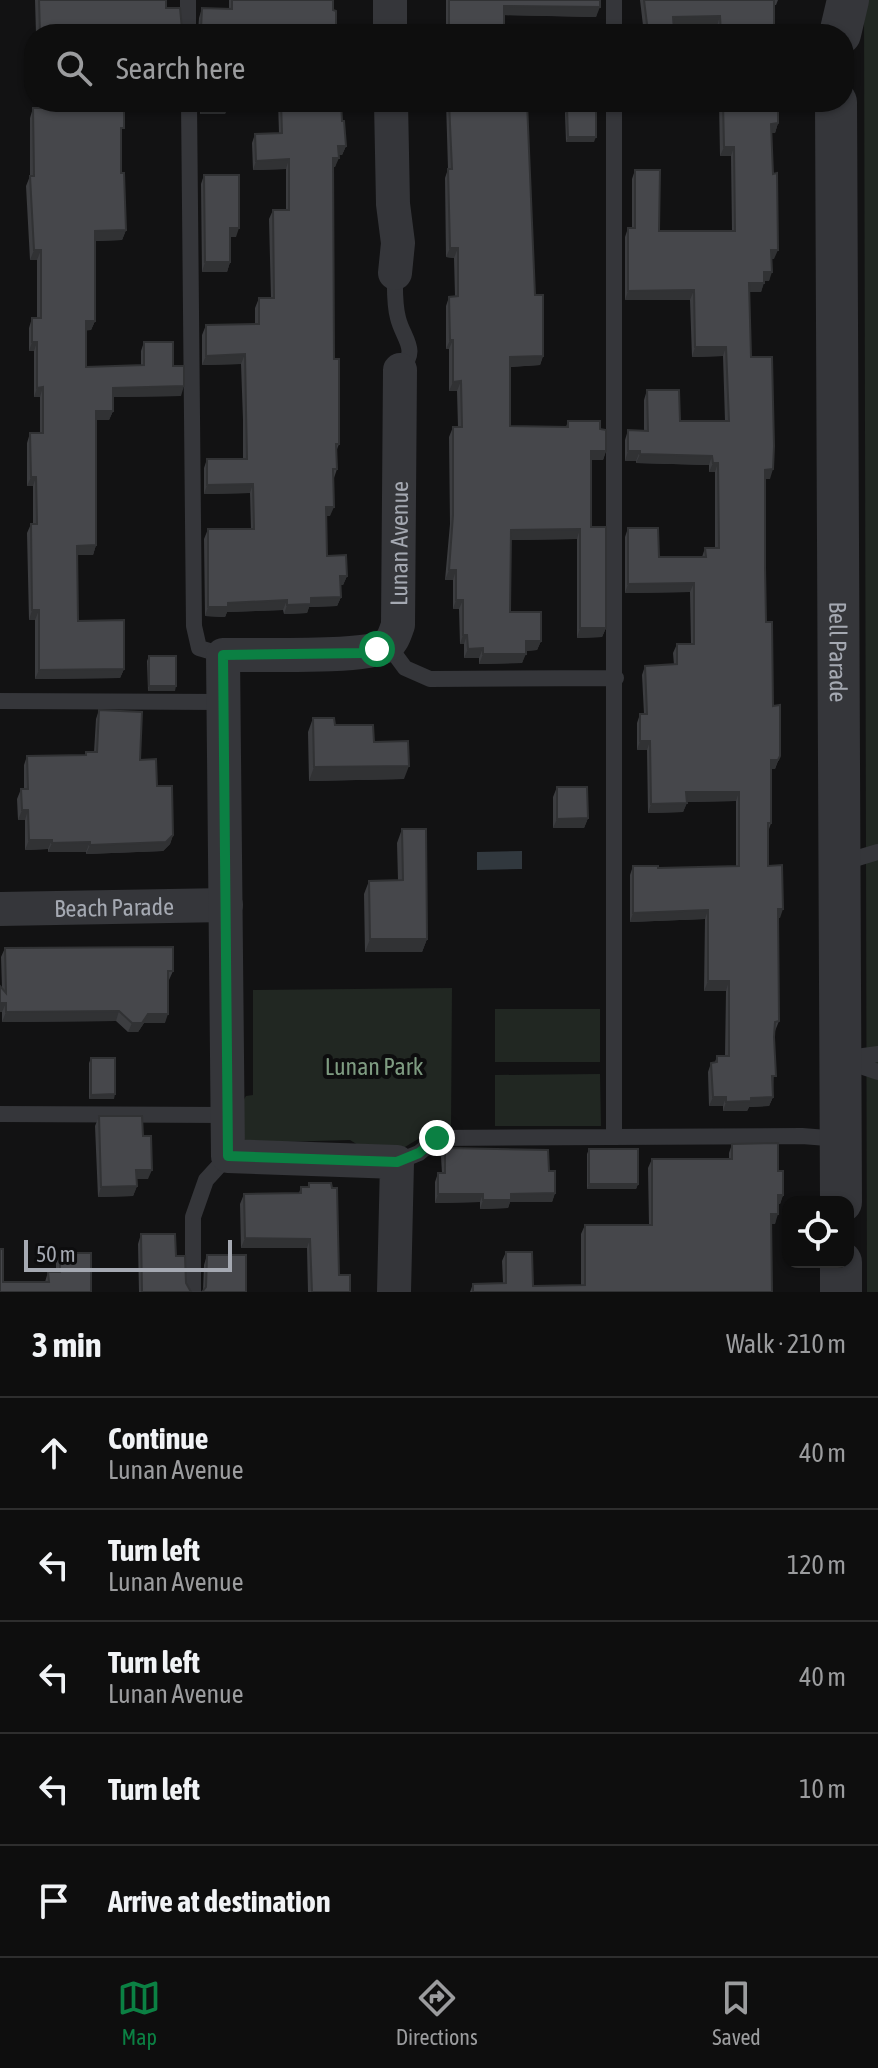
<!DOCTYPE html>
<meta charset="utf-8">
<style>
:root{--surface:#0e0e0e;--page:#171717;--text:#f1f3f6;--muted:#9b9c9e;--line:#2e2e2e;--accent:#0b8043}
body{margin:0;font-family:"Asap Condensed",sans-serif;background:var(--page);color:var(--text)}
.controls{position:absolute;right:24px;bottom:24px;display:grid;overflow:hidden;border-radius:16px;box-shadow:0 2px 6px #0004}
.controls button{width:72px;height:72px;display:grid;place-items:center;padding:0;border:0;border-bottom:2px solid var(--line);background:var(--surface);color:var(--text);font:40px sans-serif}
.scale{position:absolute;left:24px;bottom:20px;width:208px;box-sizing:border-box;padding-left:8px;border:4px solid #a5a9b2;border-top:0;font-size:22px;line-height:28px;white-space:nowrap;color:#a5a9b2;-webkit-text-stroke:6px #0d0d0e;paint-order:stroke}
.stop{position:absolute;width:24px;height:24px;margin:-18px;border:6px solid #0b8043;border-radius:50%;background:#fff}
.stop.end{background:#0b8043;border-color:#fff;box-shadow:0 2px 8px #0008}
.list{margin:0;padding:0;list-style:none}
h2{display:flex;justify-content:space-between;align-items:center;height:104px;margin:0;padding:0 32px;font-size:34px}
h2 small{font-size:26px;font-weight:400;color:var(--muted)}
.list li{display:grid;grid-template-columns:52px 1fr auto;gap:24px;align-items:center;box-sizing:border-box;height:112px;padding:0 32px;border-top:2px solid var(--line)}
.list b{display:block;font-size:30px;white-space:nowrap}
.list p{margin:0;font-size:26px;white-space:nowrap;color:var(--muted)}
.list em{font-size:26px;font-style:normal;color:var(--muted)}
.icon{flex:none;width:44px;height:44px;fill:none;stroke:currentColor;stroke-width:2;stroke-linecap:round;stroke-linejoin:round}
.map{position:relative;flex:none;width:878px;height:1292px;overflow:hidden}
.search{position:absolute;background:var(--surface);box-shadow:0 2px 6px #0004;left:24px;right:24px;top:24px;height:88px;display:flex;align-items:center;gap:20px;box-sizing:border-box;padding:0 28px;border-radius:32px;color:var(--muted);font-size:30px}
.sheet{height:664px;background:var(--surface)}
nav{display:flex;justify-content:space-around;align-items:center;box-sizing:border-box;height:112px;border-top:2px solid var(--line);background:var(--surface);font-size:22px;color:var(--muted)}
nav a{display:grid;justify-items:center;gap:4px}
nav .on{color:var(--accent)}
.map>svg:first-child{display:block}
.green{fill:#212722}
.water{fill:#31383e}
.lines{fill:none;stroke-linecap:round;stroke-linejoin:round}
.service{stroke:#35363a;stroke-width:16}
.minor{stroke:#35363a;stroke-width:34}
.tertiary{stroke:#35363a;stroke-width:42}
.wall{fill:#3c3d40}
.shaded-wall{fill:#313234}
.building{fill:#46474b;stroke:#313234;stroke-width:2}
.route{stroke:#0b8043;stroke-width:10}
.labels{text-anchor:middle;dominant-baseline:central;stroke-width:8;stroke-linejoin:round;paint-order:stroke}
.street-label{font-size:24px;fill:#a5a9b2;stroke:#0d0d0e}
.park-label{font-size:24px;fill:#7e9b81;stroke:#0d0d0e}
</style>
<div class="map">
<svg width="878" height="1292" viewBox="0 0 878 1292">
<rect width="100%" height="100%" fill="#121213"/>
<!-- green -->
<path class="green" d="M864 0H878V1292H867Z
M452 988 451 1130H433L395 1153H371L350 1140 247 1143C238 1130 237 1109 246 1096L253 1095V990Z
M495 1009H600V1062H495Z
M600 1074 601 1126H495V1075Z"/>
<!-- water -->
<path class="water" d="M522 851V869L477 870V852Z"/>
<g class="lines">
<!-- service -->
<path class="service" d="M188 0V34
M614 0V34
M189 102 194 626 199 648 223 655
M614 102V1136
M395 273C395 288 394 303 398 318 403 339 420 350 400 370
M388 645 405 668 430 679 616 678
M0 701 224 702
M841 863 878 852
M842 1059 878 1054
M842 1060 878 1072
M0 1114 226 1115
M397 1162 419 1153 437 1138 802 1136 840 1139
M193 1292V1217L206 1180 228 1156"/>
<!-- minor -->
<g class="minor">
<path d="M390 0V34"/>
<path d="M391 102 393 204 398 243 395 273"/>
<path id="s1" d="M0 909 226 905"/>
<path id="s2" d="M394 1292 397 1162 228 1156 223 655C254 654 363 659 385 646 393 642 395 633 398 625L400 370"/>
</g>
<!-- tertiary -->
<g class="tertiary">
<path d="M840 34 848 0"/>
<path id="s3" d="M836 102 841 1202"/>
<path d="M841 1292V1262"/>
</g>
</g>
<!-- wall -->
<path class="wall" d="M35 0H166V8L182 29 188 34H36Z
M229 0H333V10L198 31 199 18 202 8 229 9Z
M446 0H600L596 17 504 15V34H446Z
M640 0H778L776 5H774V34H717V26H674L673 34H644Z
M38 102H119L121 173 126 230 122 240 95 241V321L91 330H86V367L141 365V351L144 342 173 366 181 396 113 397V411L109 420H96V545L93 555H77L78 621 124 669 120 678 35 679V620H29L27 533 31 524H33V486H27V443L30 433H40V397H34V351H29V328L32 318H37V260H30L26 186 30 176V118L33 108H39Z
M200 102H229L225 114H200Z
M278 102H341L342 121 346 146 342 155H338L335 167H333L334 359 339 444 336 452 337 469 334 478 330 516H326L327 556 347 576 343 585H340L341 597 337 606 309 607 307 613 284 614 283 610 227 612 225 617 205 616 204 539 208 529H251L250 493 204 494V468L207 459H243V420L241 364 202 365V335L206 325 255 324V308L259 298H271L269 219 273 210H286V169L253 170 252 143 255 134 279 133Z
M446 102H527L535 295 543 356 540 365 510 367V426L566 427 568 421 600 429 606 451 603 460H591V527L606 628 602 637 577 638V539L511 540 510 612 541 641 537 650 526 651 522 663 479 664V658H464V644H460L459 609H453V580H445L450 524 449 437 453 427H458L457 391H449V349H446V306L449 297 455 296 454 258 446 257 445 178 448 169Z
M719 102H778V123L775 133H771L774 259H772L769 281H764L761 292H749L751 357 770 479H765L766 622 773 706 780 756 775 769H771V823L768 832V866L780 918H778L779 1021 775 1031 773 1097 769 1106 749 1107 747 1111H723V1106H709L708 1072 711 1063 715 1062 717 1056H725L726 991H704L705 919 630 922V875L633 866 658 868 736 866V801L687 802 683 812 648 813 647 750H637V723L640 714H644L642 675 645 666 674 665 673 653 677 644H691L690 592 625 593V537L628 528 659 557H702L705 548H715V472H709V465L636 463V461H625V440L628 430 644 431V400L647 390 680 421H725L723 356 692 357 690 300H625V237L628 228H632V179L635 170 659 231H732L731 156H720Z
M567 108 594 142H566L565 113Z
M204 175 236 237H230V262L227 272H202L201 184Z
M149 656 175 691H148L147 661Z
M99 710 140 760 157 786 173 835 170 844 163 851 86 854V852H48V849L25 850V820H18L17 799 21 789H24V765L27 756 85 755 86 752H94L96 719Z
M313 718 335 725 374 742 404 779 309 781 308 732Z
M557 787 588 818 584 828H553V797Z
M402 829 427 939 422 952H365L364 894 369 881 398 880 397 843Z
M5 948 173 971 169 980H168L165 1023H144L138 1032H128L116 1021 2 1022V1012H0V986L2 988 1 957Z
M91 1058 114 1099H89V1063Z
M99 1116 143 1136 148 1179H137V1186L133 1196 98 1197 95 1126Z
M732 1144 778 1171 783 1195 780 1204H778L775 1224H771L772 1292H470L473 1284 503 1283 502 1261 506 1252 533 1286 581 1285V1234L585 1225H649L648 1168 652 1159H729V1153Z
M445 1148 549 1171 555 1193 552 1202H510L508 1208 480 1209V1202L435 1203V1182L438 1173H442L441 1157Z
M589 1149 638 1184 636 1189H587V1154Z
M309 1183 339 1275 350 1292H308L307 1248H241L240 1204 244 1194 299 1193 301 1187H308Z
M141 1234 176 1256 186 1283 191 1292H139L138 1244Z
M60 1253 91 1292 3 1282H45L48 1272H56V1263Z
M207 1255 246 1292 203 1291 204 1265Z"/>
<!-- shaded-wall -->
<path class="shaded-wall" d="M504 6 600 7 596 17 501 15Z
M720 16 717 26H670L673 17Z
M674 30 673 34H647L648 32Z
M229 104 225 114H200L204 105Z
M778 123 775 133H768L771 124Z
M568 137H596L594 142H566Z
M338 146H346L342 155H335Z
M724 147H734L731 156H720Z
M333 158H339L335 167H330Z
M289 159 286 169 253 170 256 161Z
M230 228H239L236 237H227Z
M126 230 122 240 92 241 95 231Z
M450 248H458L454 258 446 257Z
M34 250H41L37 260H30Z
M771 250H778L774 259H768Z
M205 262H230L227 272H202Z
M764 272H772L769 281H761Z
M749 283H764L761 292H746Z
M694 290 690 300H625L628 291Z
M86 321H95L91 330 83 331Z
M450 340H453L449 349H446Z
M32 342H37L34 351H29Z
M695 347H726L723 356 692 357Z
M245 354 241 364 202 365 206 356Z
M543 356 540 365 507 367 510 357Z
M461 381 457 391H449L453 382Z
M184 386 181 396 109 397 113 388Z
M43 387 40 397H34L37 388Z
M96 411H113L109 420H92Z
M591 451H606L603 460H588Z
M628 451H640L636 461H625Z
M640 454 712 456 709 465 636 463Z
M713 463H718L715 472H709Z
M773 469 770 479H762L765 470Z
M31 477H36L33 486H27Z
M253 484 250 493 204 494 207 485Z
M326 507H334L330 516H322Z
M580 529 577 539 508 540 511 530Z
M96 545 93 555H73L77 546Z
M449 570H456L453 580H445Z
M340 576H347L343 585H336Z
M694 583 690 592 625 593 628 584Z
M341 597 337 606 309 607 307 613 284 614 287 605 311 598Z
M287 600 283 610 227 612 225 617 205 616 208 607 228 603Z
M456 600H463L459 609H453Z
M32 610H39L35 620H29Z
M580 628H606L602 637 577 638Z
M463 635H467L464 644H460Z
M526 641H541L537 650 522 651Z
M483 648 479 658H464L468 649Z
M483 654H526L522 663 479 664Z
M124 669 120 678 35 679 39 670Z
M149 686H176L175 691H148Z
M640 741H650L647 750H637Z
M771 760H778L775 769H768Z
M409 766 404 779 309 781 314 767Z
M686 792H739L736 801 683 802Z
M687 803 683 812 648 813 651 804Z
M22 810H28L25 820H18Z
M588 818 584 828H553L557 819Z
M173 835 170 844 163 851 86 854 90 845Z
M29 840H52L48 849 25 850Z
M90 842 86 852H48L52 843Z
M778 909H783L780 918H774Z
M708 910 705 919 630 922 633 913Z
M370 939H427L422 952H365Z
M708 981H729L726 991H704Z
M0 1003H6L2 1012H0Z
M119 1011 116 1021 2 1022 6 1012Z
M148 1014H168L165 1023H144L138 1032H128L132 1023Z
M115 1094 114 1099H89L91 1095Z
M713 1097H726L723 1106H709Z
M773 1097 769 1106 749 1107 747 1111H723L726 1102 751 1098Z
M136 1170H152L148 1179H133Z
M589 1184H638L636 1189H587Z
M137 1186 133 1196 98 1197 101 1187Z
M555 1193 552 1202H510L508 1208 480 1209 483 1200 511 1194Z
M438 1194H483L480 1202 435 1203Z
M778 1195H783L780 1204H775Z
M771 1214H778L775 1224H768Z
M245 1238 310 1239 307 1248H241Z"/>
<!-- building -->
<path class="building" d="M39 0H166V8H180L182 29 188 34H40Z
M232 0H333V10L336 11V34H193L201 29 202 8 232 9Z
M449 0H600V7L504 6V34H449Z
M644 0H774V34H721L720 16 673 17 674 30 648 32Z
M42 102H119L120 107H124V128H121V173H124L126 230 95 231V321H86V367L144 365V342H173V366H184V386L113 388V411H96V545L77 546 78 621 124 620V669L39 670V610H32L31 524H37L36 477H31L30 433H43V387L37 388V342H32V318H41V250H34L30 176H34L33 108H42Z
M203 102H229V104L204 105Z
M281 102H341L342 121H344L346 146H338L339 158H333L334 359H339V444H336L337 469H333L334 507H326L327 556 346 555 347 576H340L341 597 311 598V604L287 605V600L228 603V607H208V529H254L253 484 207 485V459H247L246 410 245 354 206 356V325L259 324V298H274L273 210H289V159L256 161 255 134 282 133Z
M449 102H527L535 295H543V356L510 357V426L568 427V421H600V429L606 430V451H591V527H606V628H580V529L511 530 510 612H541V641H526V654H483V648L468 649 467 635H463V600H456V570H449L453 515V427H462L461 381 453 382V340H450L449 297 458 296V248H450L448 169H452Z
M723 102H778V123L771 124 773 174 777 173 778 250H771L772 272H764V283H749L751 357H772L774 446 773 469 765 470V567L766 622H772L773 706 780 705V756L778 760H771V823H768V866L782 865 783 909H778L779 1021 775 1022 774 1037 776 1076H772L773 1097 751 1098V1101L726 1102V1097H713L711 1063 717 1062V1056H729V981H708V910L633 913V866H658V868L739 866V792H686L687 803 651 804 650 741H640V714H647L645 666 677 664V644H694V583L628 584V528H658L659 557H706L705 548H719L718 463H713L712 456 640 454V451H628V430L648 431 647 390H679L680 421H729L726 347H695L694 290 628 291V228H635V170H660L659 231H735L734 147H724Z
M596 107V137H568L567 108Z
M204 175H239V228H230V262H205Z
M149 656H176V686H149Z
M99 710 142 712 140 760 156 759 157 786H172L173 835 166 842 90 845V842L52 843V840H29L28 810H22L21 789H28L27 756 86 755V752H97Z
M313 718H334L335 725H373L374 742 408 741 409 766 314 767Z
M557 787H587L588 818 557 819Z
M402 829H426L427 939H370L369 881 403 880Z
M173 947V971H168V1014H148L142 1023H132L119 1011 6 1012V1003H0V986L6 993 5 948Z
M91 1058H115V1094L91 1095Z
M99 1116H142L143 1136H151L152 1170H136L137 1186 101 1187Z
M778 1143V1171H783V1195H778V1214H771L772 1292H473V1284L506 1283V1252H532L533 1286 585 1285V1225H652V1159H732V1144Z
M445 1148 548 1150 549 1171H555V1193L511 1194V1200H483V1194H438V1173H445Z
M589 1149H638V1184H589Z
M309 1183H331L332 1188H337L339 1275H350V1292H312L310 1239 245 1238 244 1194 301 1193V1187H309Z
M141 1234H175L176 1256H185L186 1283 191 1292H142Z
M0 1249H3V1282H49L48 1272H60V1253H91V1292H0Z
M207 1255H246V1292H202L206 1287Z"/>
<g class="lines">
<!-- route -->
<path class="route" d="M377 649 364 653 223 655 228 1156 397 1162 419 1153 437 1138"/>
</g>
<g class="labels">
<!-- street labels -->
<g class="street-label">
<text stroke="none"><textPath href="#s2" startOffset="1070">Lunan Avenue</textPath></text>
<text stroke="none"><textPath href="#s3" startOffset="550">Bell Parade</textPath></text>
<text stroke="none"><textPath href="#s1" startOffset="114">Beach Parade</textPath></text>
</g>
<!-- park labels -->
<g class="park-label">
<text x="374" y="1066">Lunan Park</text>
</g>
</g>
</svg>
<div class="controls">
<button><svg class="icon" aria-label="locate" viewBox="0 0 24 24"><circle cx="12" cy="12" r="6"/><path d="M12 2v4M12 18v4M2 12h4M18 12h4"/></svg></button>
</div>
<div class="scale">50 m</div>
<div class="stop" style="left:377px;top:649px"></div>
<div class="stop end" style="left:437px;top:1138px"></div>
<div class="search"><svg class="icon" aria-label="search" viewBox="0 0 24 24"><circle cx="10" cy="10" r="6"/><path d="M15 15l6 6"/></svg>Search here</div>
</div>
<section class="sheet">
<h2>3 min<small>Walk · 210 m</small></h2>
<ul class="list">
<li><svg class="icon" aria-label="ahead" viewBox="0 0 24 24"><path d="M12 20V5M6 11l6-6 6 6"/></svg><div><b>Continue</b><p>Lunan Avenue</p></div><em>40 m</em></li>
<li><svg class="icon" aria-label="left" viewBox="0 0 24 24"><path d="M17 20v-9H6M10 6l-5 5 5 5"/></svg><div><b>Turn left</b><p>Lunan Avenue</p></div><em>120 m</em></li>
<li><svg class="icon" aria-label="left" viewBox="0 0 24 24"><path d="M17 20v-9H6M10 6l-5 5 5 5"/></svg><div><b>Turn left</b><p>Lunan Avenue</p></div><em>40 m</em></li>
<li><svg class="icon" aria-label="left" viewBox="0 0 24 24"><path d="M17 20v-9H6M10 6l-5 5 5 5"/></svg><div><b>Turn left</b></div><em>10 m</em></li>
<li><svg class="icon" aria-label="arrive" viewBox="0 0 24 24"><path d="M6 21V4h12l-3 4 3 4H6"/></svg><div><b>Arrive at destination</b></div></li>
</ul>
</section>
<nav>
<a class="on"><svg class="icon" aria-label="map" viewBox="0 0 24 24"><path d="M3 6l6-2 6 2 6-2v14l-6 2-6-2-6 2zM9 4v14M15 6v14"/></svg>Map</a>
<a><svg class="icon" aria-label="directions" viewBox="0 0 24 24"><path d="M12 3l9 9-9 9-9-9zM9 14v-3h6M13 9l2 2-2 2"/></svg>Directions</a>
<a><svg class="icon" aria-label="saved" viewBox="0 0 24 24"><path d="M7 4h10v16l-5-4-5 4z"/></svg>Saved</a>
</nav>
